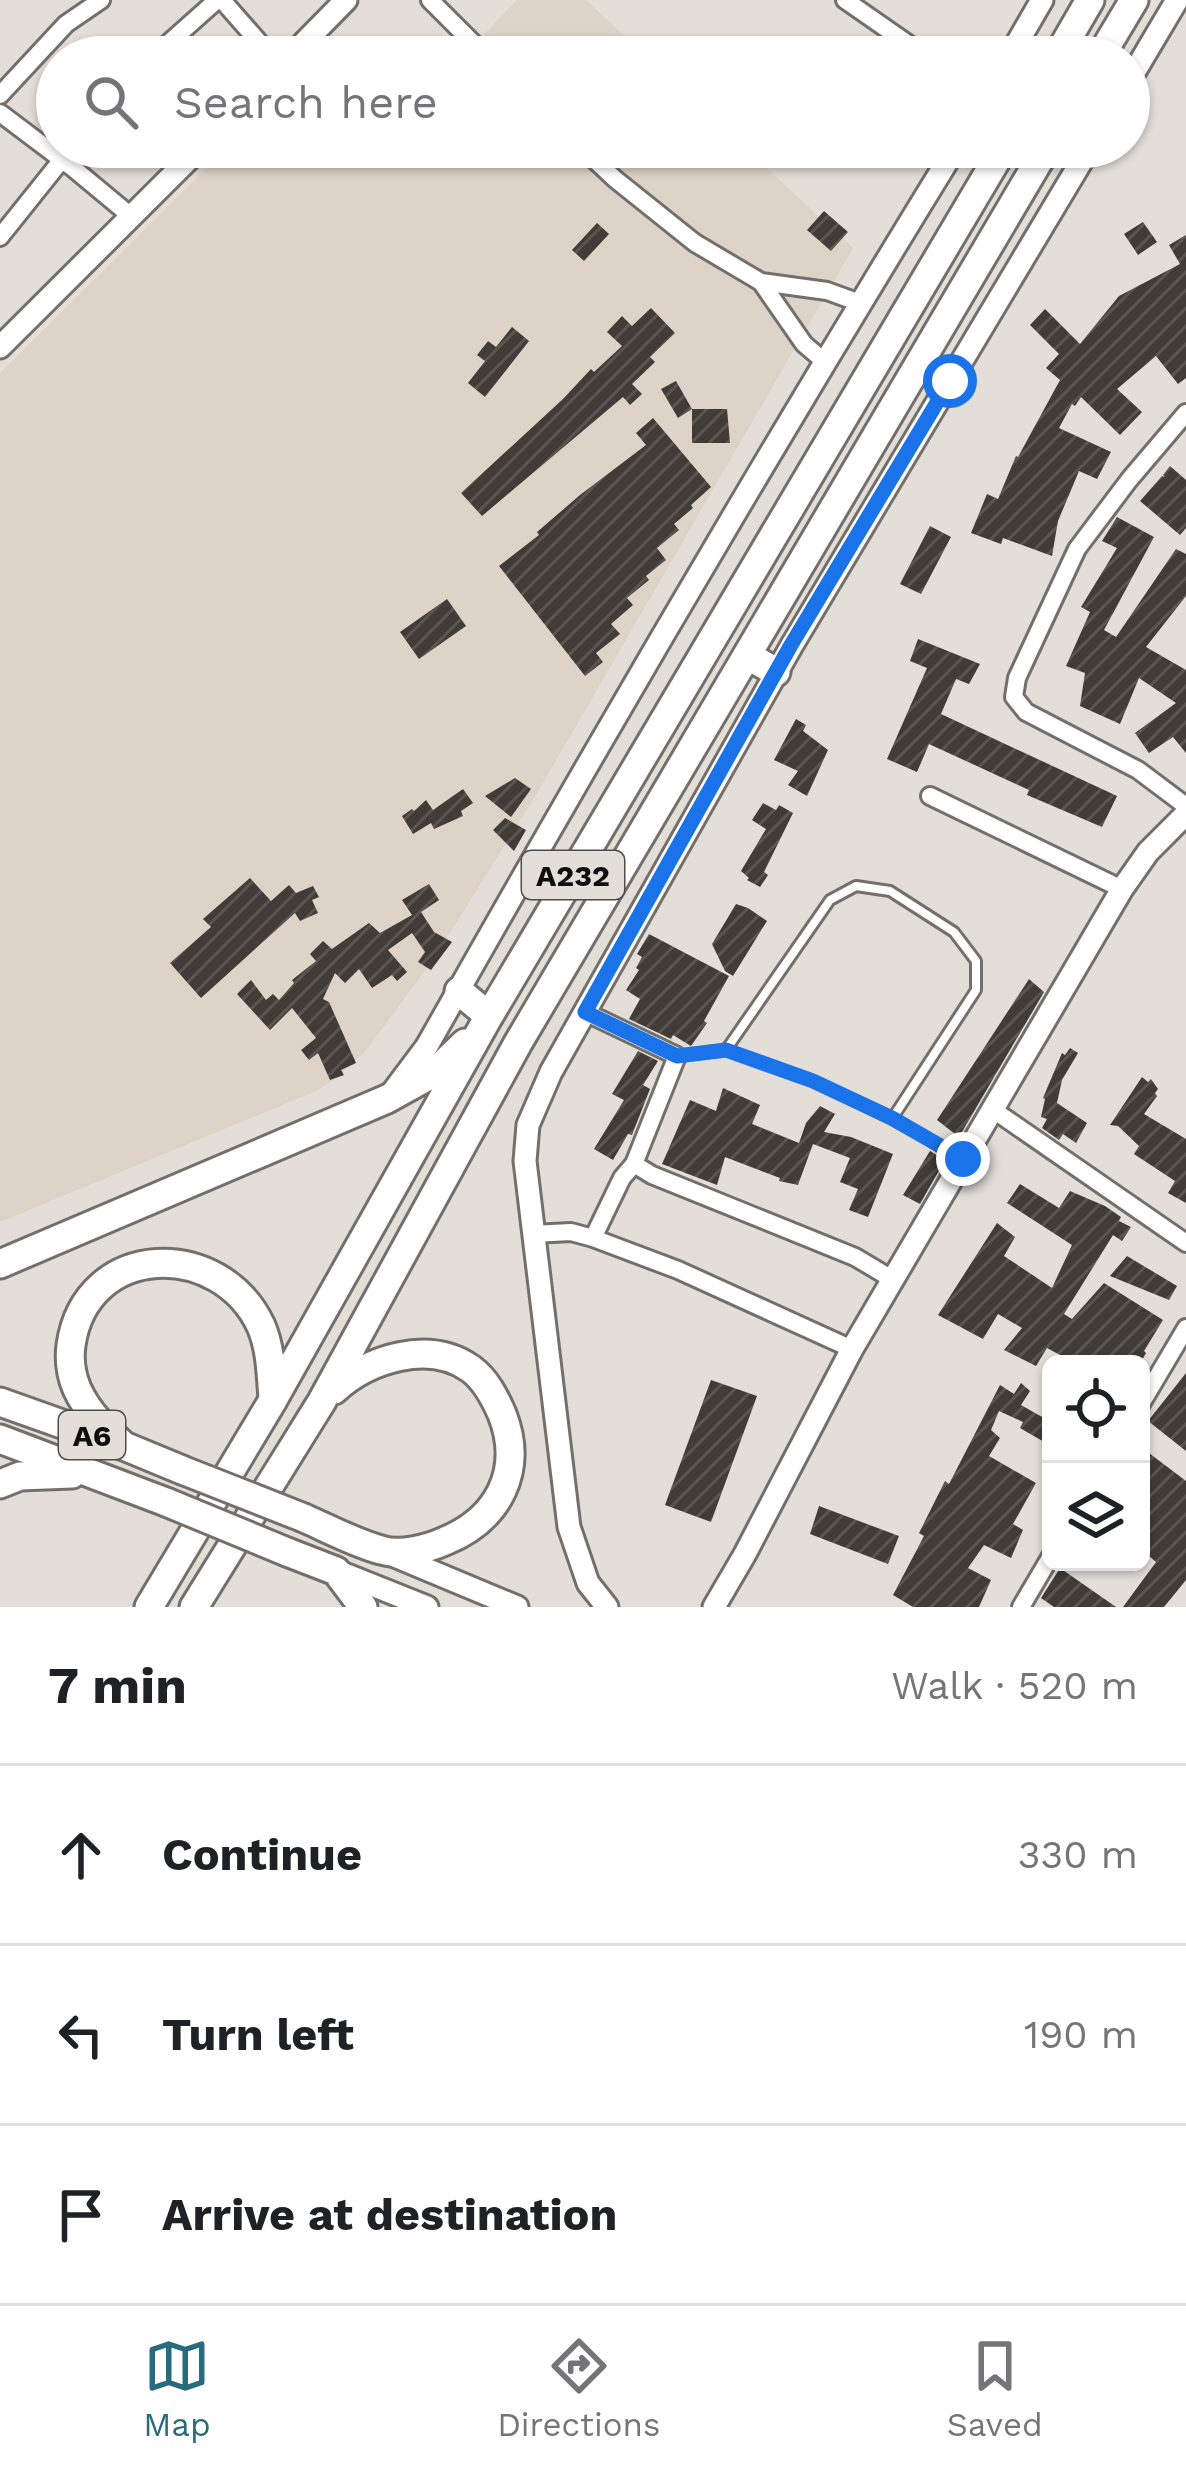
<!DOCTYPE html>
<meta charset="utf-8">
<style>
:root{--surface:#fff;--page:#f6f6f6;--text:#202124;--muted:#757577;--line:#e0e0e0;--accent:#286b7d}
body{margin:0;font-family:"Work Sans",sans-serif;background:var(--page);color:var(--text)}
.controls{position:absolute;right:36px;bottom:36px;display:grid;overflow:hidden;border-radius:18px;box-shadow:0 3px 9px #0004}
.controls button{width:108px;height:108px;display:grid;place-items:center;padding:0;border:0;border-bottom:3px solid var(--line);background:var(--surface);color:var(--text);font:60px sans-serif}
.stop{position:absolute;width:36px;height:36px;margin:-27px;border:9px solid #1a73e8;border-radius:50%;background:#fff}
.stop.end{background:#1a73e8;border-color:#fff;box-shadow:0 3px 12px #0008}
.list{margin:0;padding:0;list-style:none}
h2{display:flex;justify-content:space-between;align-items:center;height:156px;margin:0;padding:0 48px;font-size:51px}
h2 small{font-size:39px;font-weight:400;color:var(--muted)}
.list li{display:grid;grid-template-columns:78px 1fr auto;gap:36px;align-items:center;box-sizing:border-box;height:180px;padding:0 48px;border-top:3px solid var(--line)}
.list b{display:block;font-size:45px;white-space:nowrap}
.list em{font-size:39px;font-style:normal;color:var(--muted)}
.icon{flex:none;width:66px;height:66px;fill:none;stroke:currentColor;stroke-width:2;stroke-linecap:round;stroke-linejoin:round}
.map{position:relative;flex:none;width:1186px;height:1607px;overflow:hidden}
.search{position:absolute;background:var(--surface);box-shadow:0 3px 9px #0004;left:36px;right:36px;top:36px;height:132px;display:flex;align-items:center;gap:30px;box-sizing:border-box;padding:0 42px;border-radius:66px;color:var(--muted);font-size:45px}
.sheet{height:696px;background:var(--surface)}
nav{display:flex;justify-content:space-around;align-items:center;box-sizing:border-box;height:168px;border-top:3px solid var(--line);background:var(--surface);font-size:33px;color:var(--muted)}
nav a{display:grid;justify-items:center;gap:6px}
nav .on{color:var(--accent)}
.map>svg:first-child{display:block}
.built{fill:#ded3c7}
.building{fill:url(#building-hatch)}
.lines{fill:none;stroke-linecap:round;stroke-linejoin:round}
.service-casing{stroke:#746f6a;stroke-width:14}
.minor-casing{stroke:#746f6a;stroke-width:22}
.tertiary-casing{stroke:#746f6a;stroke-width:27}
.secondary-casing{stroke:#746f6a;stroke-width:27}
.trunk-casing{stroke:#746f6a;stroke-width:33}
.service{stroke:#fff;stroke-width:8}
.minor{stroke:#fff;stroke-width:16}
.tertiary{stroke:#fff;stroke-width:21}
.secondary{stroke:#fff;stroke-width:21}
.trunk{stroke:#fff;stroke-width:27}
.trunk-bridge-casing{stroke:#746f6a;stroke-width:33;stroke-linecap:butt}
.trunk-bridge{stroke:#fff;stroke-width:27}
.route{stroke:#1a73e8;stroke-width:15}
.labels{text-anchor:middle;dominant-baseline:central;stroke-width:12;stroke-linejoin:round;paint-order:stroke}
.shield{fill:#e3ded8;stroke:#4f4c49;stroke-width:3}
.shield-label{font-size:30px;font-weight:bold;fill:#100e0c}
</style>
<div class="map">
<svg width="1186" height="1607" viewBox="0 0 1186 1607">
<defs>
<pattern id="building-hatch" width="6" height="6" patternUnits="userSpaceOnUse" patternTransform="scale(3)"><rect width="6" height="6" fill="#413c37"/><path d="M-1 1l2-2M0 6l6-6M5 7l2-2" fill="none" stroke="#595550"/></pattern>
</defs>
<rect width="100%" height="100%" fill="#e3ded8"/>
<!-- built -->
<path class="built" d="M517 0H586L647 57H462Z
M228 147H744L853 248 536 795 435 957 365 1052 335 1079 316 1091 0 1222V373Z"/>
<!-- building -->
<path class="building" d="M824 211 848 232 831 251 807 230Z
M1143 222 1157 242 1138 255 1124 234Z
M597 223 609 234 584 261 572 250Z
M1186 235V378L1178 384 1156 356 1117 389 1142 412 1120 435 1081 397 1075 406 1072 404 1059 428 1111 452 1097 479 1079 471 1058 521 1052 556 1003 538 1001 544 971 533 987 494 998 499 1016 456 1018 457 1060 380 1046 368 1059 354 1030 325 1045 309 1080 344 1119 296 1180 264 1169 245Z
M651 308 675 333 650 357 655 362 632 384 642 394 630 405 623 397 482 516 461 493 563 399 591 369 594 372 622 346 607 332 622 316 632 326Z
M512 327 529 341 485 397 468 383 485 361 477 355 488 341 496 347Z
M676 381 692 409H727L730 443H692V409L678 418 661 389Z
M653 418 711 487 691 505 693 508 674 524 679 530 657 548 666 560 646 576 649 580 627 598 633 605 611 624 620 634 596 653 603 662 585 676 499 566 539 535 537 532 580 495 646 445 636 433Z
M1170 466 1186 480V528L1180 535 1140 501 1162 476 1165 477 1163 475Z
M1117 517 1154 537 1104 630 1116 637 1176 549 1186 554V596L1146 647 1186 670V753L1173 737 1149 753 1135 733 1176 703 1139 678 1120 724 1080 706 1085 673 1066 666 1090 612 1081 607 1117 548 1102 541Z
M930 526 951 537 921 594 900 584Z
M447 599 466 626 419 659 400 632Z
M918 639 980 664 969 684 956 679 941 714 1117 796 1102 827 1027 795 1029 790 929 744 917 772 887 759 927 668 910 661Z
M796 719 806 725 803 731 828 750 807 796 788 785 798 771 774 760Z
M515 778 531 789 511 817 485 796Z
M463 789 473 803 461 811 463 816 434 829 431 823 413 834 402 816 412 809 414 811 426 800 433 810Z
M763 803 776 810 779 805 793 813 764 872 768 875 760 887 747 880 749 878 741 871 766 829 752 820Z
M505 818 526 830 514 851 493 830Z
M250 878 271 901 289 885 296 893 313 886 319 897 312 900 318 913 300 921 295 913 201 998 170 963 211 927 203 919Z
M429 884 439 900 421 912 434 932 452 942 431 970 418 962 425 952 412 933 388 950 407 972 397 981 392 975 372 988 359 969 345 983 335 973 323 999 329 1002 356 1063 341 1070 344 1075 330 1080 318 1053 309 1060 301 1050 316 1038 292 1008 270 1030 237 994 251 980 266 1000 273 994 279 1000 294 983 292 980 316 961 310 954 323 941 332 949 369 923 380 933 412 915 402 900Z
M736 904 748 908 767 921 733 976 725 971 712 944Z
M649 934 729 976 704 1021 707 1023 691 1046 673 1035 671 1039 629 1019 640 999 626 990 639 970 636 968 642 957 637 954Z
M1029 979 1044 992 959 1137 937 1120Z
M1070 1048 1078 1053 1062 1080 1057 1103 1087 1123 1076 1143 1063 1134 1059 1140 1042 1128 1047 1119 1041 1117 1045 1099 1043 1098 1062 1053 1065 1055Z
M638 1051 658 1061 643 1085 650 1089 632 1135 628 1134 613 1160 594 1149 624 1100 612 1094Z
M1142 1077 1148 1082 1151 1079 1158 1089 1155 1093 1157 1096 1144 1114 1186 1139V1203L1168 1193 1175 1181 1134 1154 1139 1146 1118 1126 1110 1125Z
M723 1088 760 1105 752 1124 799 1143 806 1123 820 1106 835 1114 824 1132 851 1137 893 1154 868 1217 849 1210 858 1189 840 1182 850 1158 813 1144 798 1185 779 1181 780 1178 725 1157 717 1185 662 1164 690 1100 716 1111Z
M930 1151 945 1160 920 1204 903 1195Z
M1020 1184 1059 1208 1070 1191 1105 1206 1121 1217 1119 1221 1131 1227 1122 1241 1113 1235 1064 1314 1072 1319 1104 1283 1163 1320 1144 1351 1146 1353 1140 1364H1077L1047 1348 1036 1366 1004 1350 1022 1328 998 1314 983 1339 938 1315 997 1223 1015 1237 1004 1256 1052 1288 1072 1245 1007 1203Z
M1127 1256 1177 1286 1169 1300 1110 1276Z
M1186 1373V1451L1148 1421Z
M711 1380 757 1396 711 1522 665 1505Z
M1021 1383 1030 1391 1021 1405 1051 1422V1446L1020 1428 1023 1422 999 1411 991 1430 1000 1438 989 1456 1036 1483 1013 1524 1023 1530 1011 1558 984 1545 968 1568 991 1580 979 1607H913L893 1595 924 1536 919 1533 945 1481 949 1484 1000 1385 1014 1394Z
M1141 1447 1186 1481V1580L1164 1607H1123L1156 1562 1141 1549Z
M819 1506 899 1536 888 1564 810 1534Z
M1060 1568 1116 1607H1054L1041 1598Z"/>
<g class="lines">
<defs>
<path id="service" d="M726 1050 830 900 856 886 890 891 954 932 976 961V990L892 1119
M677 1056 726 1050 813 1081 892 1119 961 1158"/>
<path id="minor" d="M222 0 272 57
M430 0 487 57
M845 0 927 57
M153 57 217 0
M0 95 66 24 101 0
M0 113 73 168 132 217
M581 147 615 179 695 243 761 282 827 291 860 303
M0 237 72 147
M761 282 804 344 825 362
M1186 413 1129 480 1077 549 1017 678 1014 697 1026 712 1138 770 1186 806
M930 796 1122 889
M585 1012 677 1056 634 1164
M992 1109 1186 1243
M533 1234 571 1232 593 1238 678 1270 852 1349
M593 1238 622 1178 634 1164 652 1175 855 1257 892 1279
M1141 1404 1186 1328
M1021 1607 1051 1556"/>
<path id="tertiary" d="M290 57 346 0
M0 347 201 147
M714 1607 745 1554 852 1349 1122 889 1148 852 1186 814"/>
<path id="secondary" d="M1009 57 1042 0
M1129 81 1177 0
M391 1094 427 1046C598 743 774 443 956 147
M390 1554 517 1607
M337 1571 427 1607
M607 1607 588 1583 569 1527 525 1161 528 1125 551 1072 792 645 1090 147"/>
<path id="trunk" d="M1057 57 1090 0
M1100 57 1134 0
M747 655 776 672
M459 991 489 1016
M0 1264 387 1099 434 1073 465 1043
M0 1402 124 1446 182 1470
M0 1439 166 1502
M124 1446C105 1429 88 1413 77 1389 71 1375 69 1360 71 1345 86 1241 220 1238 261 1326 271 1349 271 1375 273 1399
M0 1484 20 1476 72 1474
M304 1518C329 1529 355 1543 381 1550 400 1556 427 1549 445 1541 499 1519 524 1470 502 1414 495 1398 486 1380 471 1369 429 1339 368 1359 334 1390
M287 1552 336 1571 363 1607
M149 1607 273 1400 489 1016 1004 147
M194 1607 322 1401 518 1043 1047 147"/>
</defs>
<!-- service casing -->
<use href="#service" class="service-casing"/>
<!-- minor casing -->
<use href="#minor" class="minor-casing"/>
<!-- tertiary casing -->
<use href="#tertiary" class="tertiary-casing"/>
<!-- secondary casing -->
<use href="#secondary" class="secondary-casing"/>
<!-- trunk casing -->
<use href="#trunk" class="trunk-casing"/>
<!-- service -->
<use href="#service" class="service"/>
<!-- minor -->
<use href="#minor" class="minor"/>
<!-- tertiary -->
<use href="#tertiary" class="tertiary"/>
<!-- secondary -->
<use href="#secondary" class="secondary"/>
<!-- trunk -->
<use href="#trunk" class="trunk"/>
<defs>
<path id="trunk-bridge" d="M182 1470 304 1518
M166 1502 287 1552"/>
</defs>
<!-- trunk-bridge casing -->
<use href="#trunk-bridge" class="trunk-bridge-casing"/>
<!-- trunk-bridge -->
<use href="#trunk-bridge" class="trunk-bridge"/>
</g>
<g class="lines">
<!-- route -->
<path class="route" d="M950 381 791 645 585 1012 677 1056 726 1050 813 1081 892 1118 963 1159"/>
</g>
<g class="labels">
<!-- shield labels -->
<g class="shield">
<rect x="522" y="851" width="102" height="48" rx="9"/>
<rect x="59" y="1411" width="66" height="48" rx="9"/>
</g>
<g class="shield-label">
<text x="573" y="875">A232</text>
<text x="92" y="1435">A6</text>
</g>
</g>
</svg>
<div class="controls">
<button><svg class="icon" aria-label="locate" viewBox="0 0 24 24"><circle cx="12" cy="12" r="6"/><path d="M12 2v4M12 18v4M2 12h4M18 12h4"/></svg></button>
<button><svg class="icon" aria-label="layers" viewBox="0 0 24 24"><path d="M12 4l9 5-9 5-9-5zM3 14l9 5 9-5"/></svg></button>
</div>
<div class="stop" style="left:950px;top:381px"></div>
<div class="stop end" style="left:963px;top:1159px"></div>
<div class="search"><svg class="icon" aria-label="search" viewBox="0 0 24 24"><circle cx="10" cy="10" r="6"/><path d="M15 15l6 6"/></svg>Search here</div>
</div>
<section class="sheet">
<h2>7 min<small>Walk · 520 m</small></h2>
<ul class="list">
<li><svg class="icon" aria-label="ahead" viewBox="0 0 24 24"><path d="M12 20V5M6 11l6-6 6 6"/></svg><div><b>Continue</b></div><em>330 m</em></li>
<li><svg class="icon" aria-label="left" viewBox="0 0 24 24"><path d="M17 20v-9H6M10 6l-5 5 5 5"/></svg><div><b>Turn left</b></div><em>190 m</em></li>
<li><svg class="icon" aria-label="arrive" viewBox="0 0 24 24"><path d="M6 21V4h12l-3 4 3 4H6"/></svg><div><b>Arrive at destination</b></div></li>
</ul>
</section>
<nav>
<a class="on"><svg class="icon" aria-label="map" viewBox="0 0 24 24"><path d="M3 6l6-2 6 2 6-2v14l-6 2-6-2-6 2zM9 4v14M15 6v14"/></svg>Map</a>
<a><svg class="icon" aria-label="directions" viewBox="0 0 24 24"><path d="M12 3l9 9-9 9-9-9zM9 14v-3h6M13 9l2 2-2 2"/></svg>Directions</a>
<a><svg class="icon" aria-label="saved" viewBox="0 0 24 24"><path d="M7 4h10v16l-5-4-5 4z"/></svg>Saved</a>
</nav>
